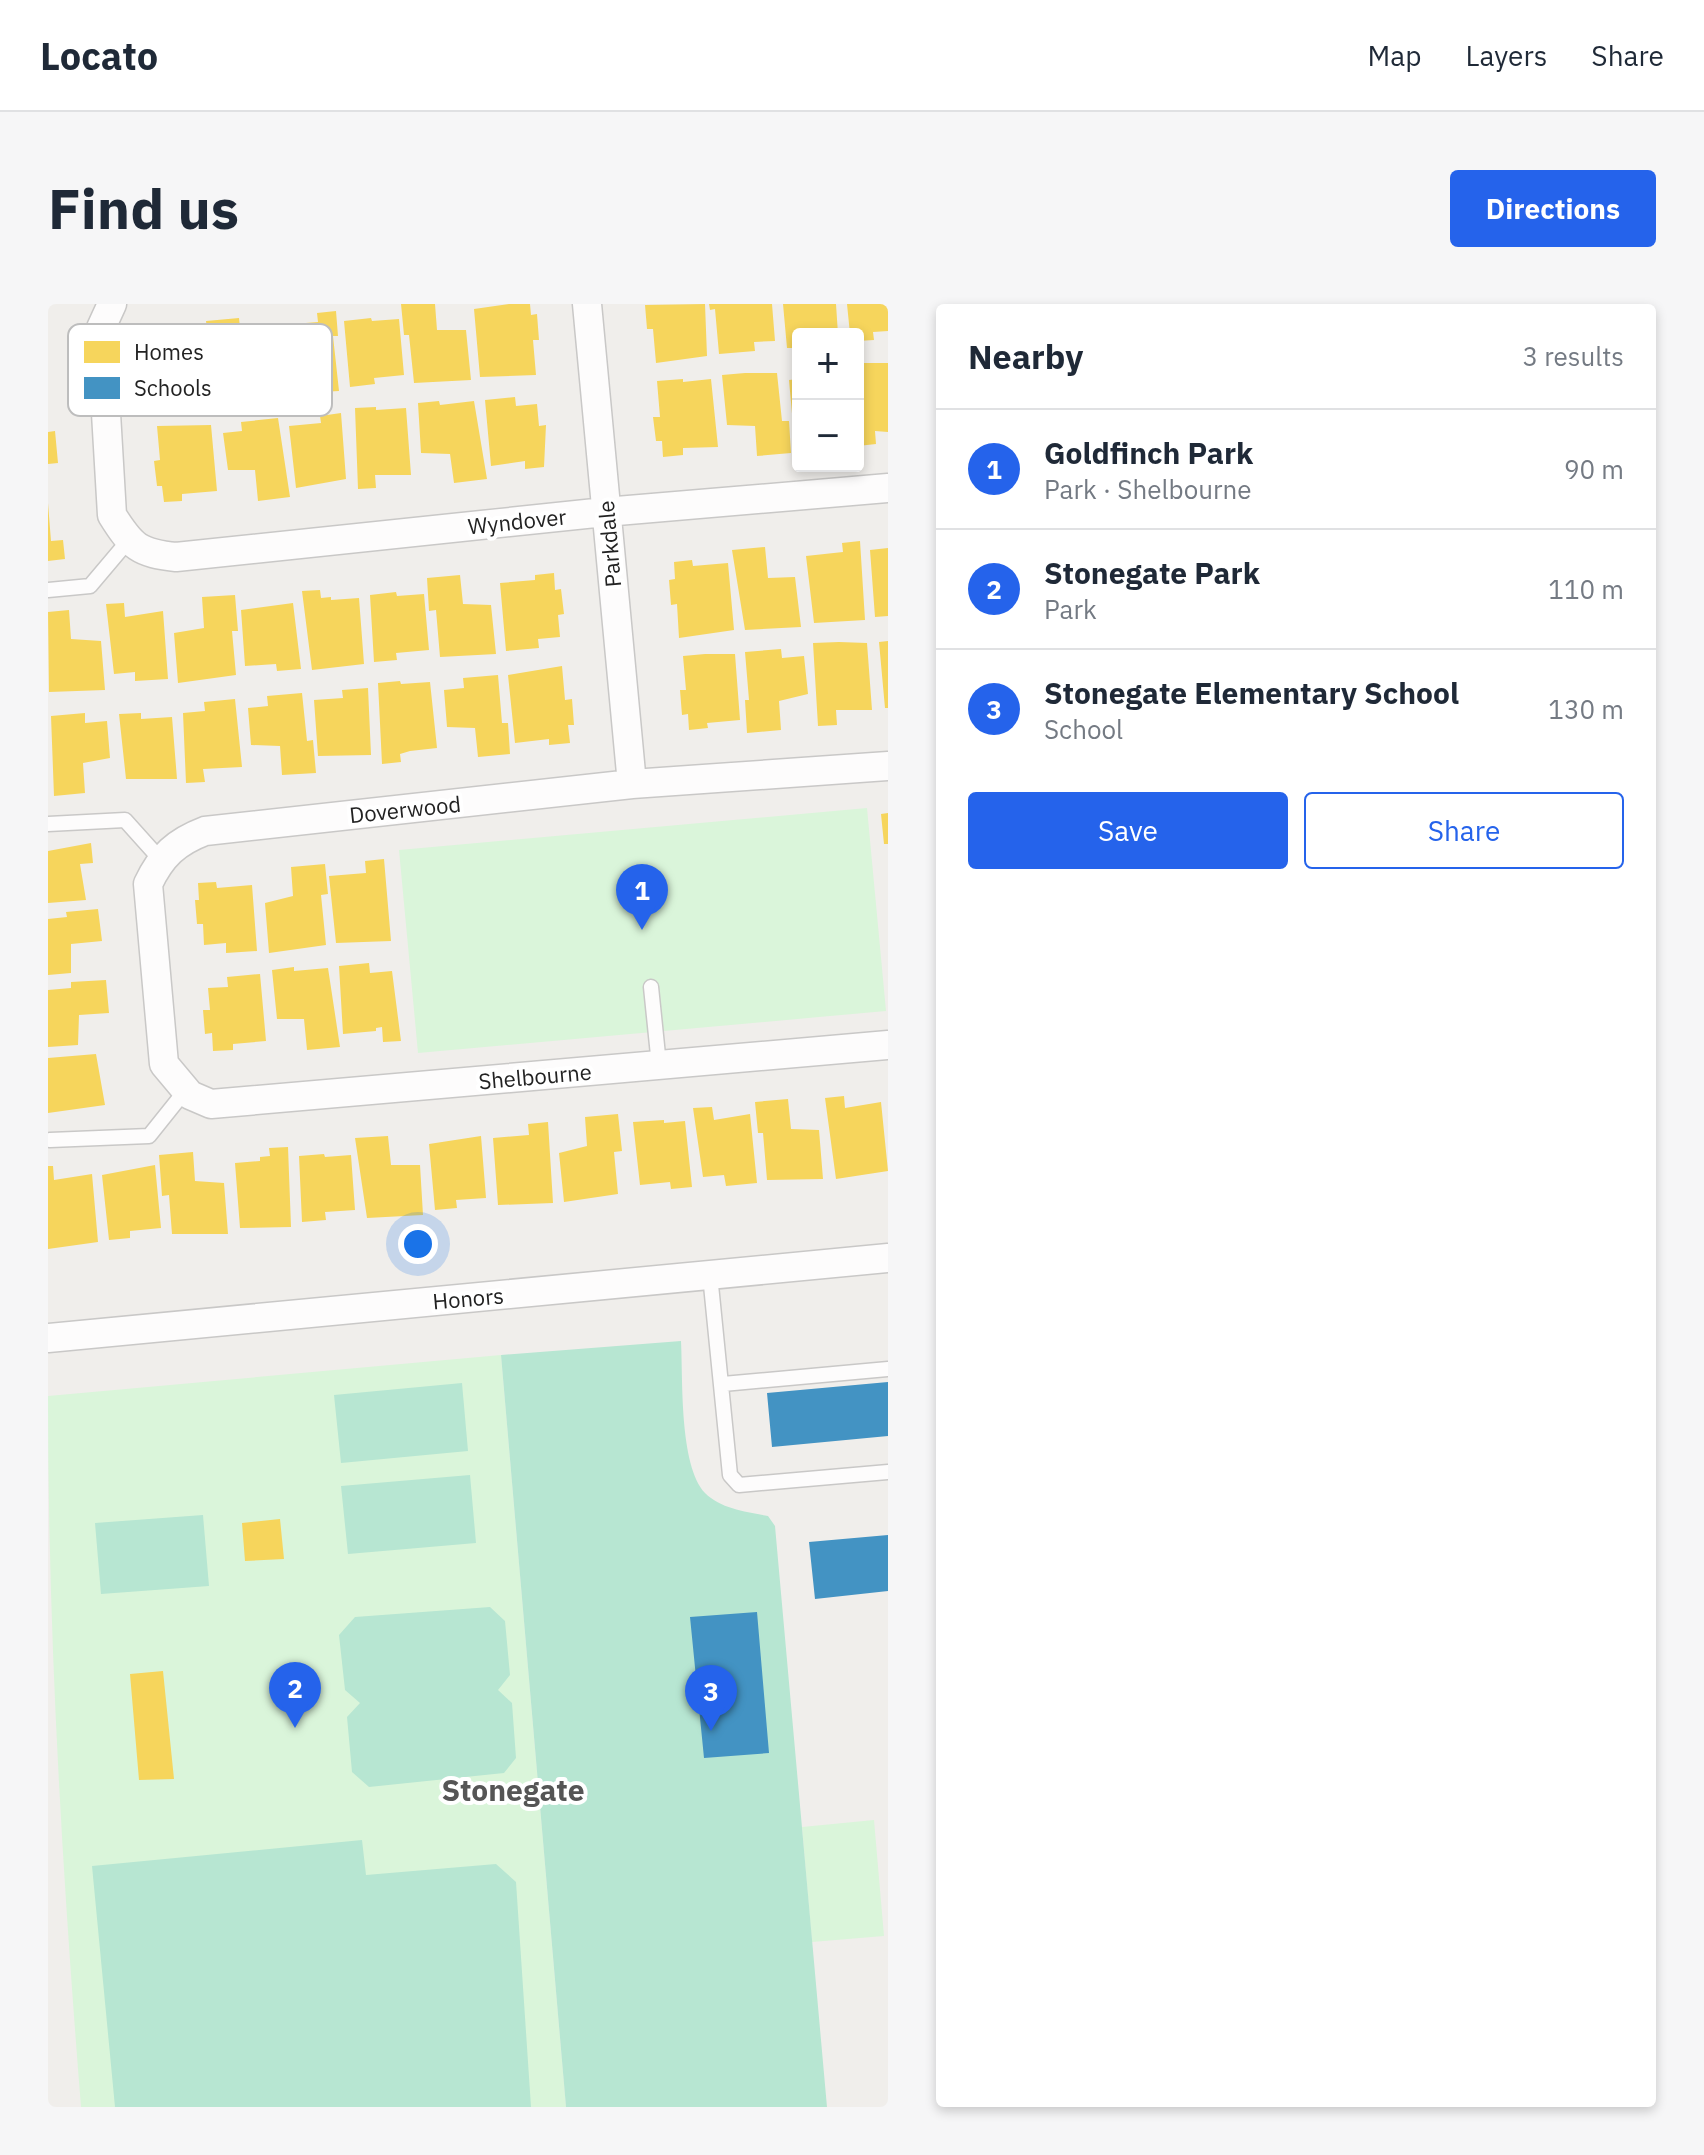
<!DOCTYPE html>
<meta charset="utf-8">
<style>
:root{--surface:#fff;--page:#f6f6f7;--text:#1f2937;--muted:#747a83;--line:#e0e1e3;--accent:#2563eb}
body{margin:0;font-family:"IBM Plex Sans",sans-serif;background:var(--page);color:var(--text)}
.controls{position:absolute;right:24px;top:24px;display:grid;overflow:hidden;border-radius:8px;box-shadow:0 4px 12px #0003}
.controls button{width:72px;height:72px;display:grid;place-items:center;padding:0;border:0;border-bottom:2px solid var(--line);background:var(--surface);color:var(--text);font:40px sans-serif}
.you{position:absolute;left:370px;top:940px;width:28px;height:28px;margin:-20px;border:6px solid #fff;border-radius:50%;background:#1a73e8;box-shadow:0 0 0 12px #1a73e833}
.badge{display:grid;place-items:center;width:52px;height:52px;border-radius:50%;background:var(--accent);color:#fff;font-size:26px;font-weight:700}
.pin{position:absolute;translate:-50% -66px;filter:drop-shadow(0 2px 4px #0008)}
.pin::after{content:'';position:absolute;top:42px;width:28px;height:24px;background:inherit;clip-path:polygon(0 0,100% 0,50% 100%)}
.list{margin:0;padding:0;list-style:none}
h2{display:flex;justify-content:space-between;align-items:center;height:104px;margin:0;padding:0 32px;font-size:34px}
h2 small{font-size:26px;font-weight:400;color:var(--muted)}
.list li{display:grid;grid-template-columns:52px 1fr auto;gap:24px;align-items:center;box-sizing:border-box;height:120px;padding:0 32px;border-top:2px solid var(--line)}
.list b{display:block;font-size:30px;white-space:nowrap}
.list p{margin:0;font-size:26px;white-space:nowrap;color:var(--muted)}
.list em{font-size:26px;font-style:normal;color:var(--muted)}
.actions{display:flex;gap:16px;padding:24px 32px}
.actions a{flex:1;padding:18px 0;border:2px solid var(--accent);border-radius:8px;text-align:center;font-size:28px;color:var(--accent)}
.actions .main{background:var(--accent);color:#fff}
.map{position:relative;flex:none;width:840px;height:1803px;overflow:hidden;border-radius:8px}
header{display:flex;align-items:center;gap:48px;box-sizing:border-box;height:112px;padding:0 40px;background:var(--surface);border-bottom:2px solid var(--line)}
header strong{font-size:38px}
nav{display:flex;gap:44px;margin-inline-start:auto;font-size:28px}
.intro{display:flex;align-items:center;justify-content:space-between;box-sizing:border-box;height:192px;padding:0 48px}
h1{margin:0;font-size:56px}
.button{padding:20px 36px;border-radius:8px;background:var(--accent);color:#fff;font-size:28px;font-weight:700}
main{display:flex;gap:48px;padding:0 48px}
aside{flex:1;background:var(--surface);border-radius:8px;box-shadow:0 4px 12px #0003}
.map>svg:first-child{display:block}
.park{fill:#daf5da}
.pitch{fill:#b7e6d2}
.homes{fill:#f6d55c}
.schools{fill:#4393c3}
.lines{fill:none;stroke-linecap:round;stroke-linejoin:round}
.service-casing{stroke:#c9c8c7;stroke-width:17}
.minor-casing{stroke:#c9c8c7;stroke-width:31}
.service{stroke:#fdfcfc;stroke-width:14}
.minor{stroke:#fdfcfc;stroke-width:28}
.labels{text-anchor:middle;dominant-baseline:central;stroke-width:8;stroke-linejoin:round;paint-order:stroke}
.street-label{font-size:22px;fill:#222;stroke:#fff}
.district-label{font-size:30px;font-weight:bold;fill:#555;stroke:#fff}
.key{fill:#fff;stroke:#bdbdbd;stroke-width:2}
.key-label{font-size:22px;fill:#222}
</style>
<header>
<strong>Locato</strong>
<nav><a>Map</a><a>Layers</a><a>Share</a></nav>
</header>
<div class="intro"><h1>Find us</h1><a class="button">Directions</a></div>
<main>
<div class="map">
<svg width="840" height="1803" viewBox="0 0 840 1803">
<rect width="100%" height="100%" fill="#f0eeeb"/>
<!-- park -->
<path class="park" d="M819 504 838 707 370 749 351 546Z
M453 1051 518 1803H33C14 1565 0 1330 0 1092Z
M826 1516 836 1632 764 1638 754 1523Z"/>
<!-- pitch -->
<path class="pitch" d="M633 1037C635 1075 631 1161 657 1189 673 1205 699 1208 720 1212L727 1222 779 1803H518L453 1051Z
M414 1079 420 1147 293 1159 286 1091Z
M422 1171 428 1239 300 1250 293 1182Z
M155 1211 161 1282 53 1290 47 1219Z
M442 1303 457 1317 462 1371 450 1386 464 1399 468 1454 456 1469 321 1483 304 1468 299 1413 312 1399 297 1386 291 1331 307 1313Z
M314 1536 318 1571 448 1560 468 1578 483 1803H67L44 1562Z"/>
<!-- homes -->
<path class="homes" d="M353 0H387L389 26H418L423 76 366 79 361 31H356Z
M461 0H482L483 11 489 10 491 36H485L488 71 432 73 426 5Z
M657 0 659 52 608 59 605 25H599L597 1Z
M661 0H724L727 37 706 38 707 47 671 50 667 5 662 6Z
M735 0H788L790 30H750V44H739Z
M799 0H840V27L825 28 826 36 810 37V30H802Z
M288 7 290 32H285L291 87 239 90 233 21 270 18 269 9Z
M191 14 194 43 224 44 226 94 172 97 167 49 162 50 158 17Z
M323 14 324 17 351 15 356 71 326 74 327 80 302 83 296 17Z
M810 59H840V128L827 127 828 140 810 142Z
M697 69H729L734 117H741L743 149 709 152 707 122 679 121 674 71Z
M635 75V78L663 75 670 143 635 144V151L615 153 614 137H608L605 113H612L609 77Z
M750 75V132H746L741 76Z
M467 93 468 102 489 100 491 122 498 121 496 163 477 165V157L443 162 437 96Z
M391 97 392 101 426 97 439 175 406 179 402 150 373 149 370 99Z
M328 103V106L358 104 363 171H327L328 184 310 185 307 104Z
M293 109 298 175 248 184 241 122 273 119 272 112Z
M230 114 242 193 210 197 207 166H180L175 129 194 127 193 118Z
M163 121 169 187 134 190V197L116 198 114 182H109L106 157 112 156 109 122Z
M7 127 10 159 0 160V128Z
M0 199 3 237 15 236 17 255 0 257Z
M812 237 817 316 766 319 758 252 795 248 794 239Z
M717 243 720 274 747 273 753 323 697 326 684 246Z
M840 244V312L827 313 822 246Z
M644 256 645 262 680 259 686 326 631 334 629 300 623 301 621 276 627 275 626 258Z
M506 269 507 286 513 285 516 310 510 311 512 333 490 335 491 344 458 347 452 279 487 276V271Z
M412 271 415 300 443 301 448 350 392 353 388 306 381 307 379 274Z
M272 286 273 294 283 293V296L311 294 316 360 264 366 254 287Z
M348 288 349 292 376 290 381 346 348 349 349 356 326 358 322 291Z
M187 291 190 327H184L188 371 130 379 126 329 156 324 154 293Z
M76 299 77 313 115 307 120 375 87 377V368L66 370 58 300Z
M245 299 253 365 229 367 228 360 197 362 193 306Z
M21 306 23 335 53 337 57 386 1 388 0 308Z
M840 337V404H837L831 338Z
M791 338 819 339 824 406H788L789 421 770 422 765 339Z
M733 345 734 354 756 352 760 390 731 397 733 426 699 429 697 396H701L697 348Z
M657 350H687L692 416 659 419 660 424 641 426 640 410 634 411 632 386H638L635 352Z
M514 362 517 396 524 395 526 421H520L522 439 501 441V435L467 439 460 371Z
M450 371 454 419H460L462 450 430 453 427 424 399 423 396 386 416 384 415 374Z
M352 377 353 380 382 378 389 444 362 447 352 450 353 458 334 460 330 379Z
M320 384 323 451 270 452 266 396 295 394 294 386Z
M254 389 259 437 265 436 268 469 234 471 232 442 203 441 200 404 220 402 219 392Z
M187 395 194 463 155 465 157 478 138 479 135 409 157 407 156 398Z
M37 409V419L59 417 62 454 35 459 37 489 6 492 3 412Z
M93 409V415L124 413 129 475H78L71 410Z
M840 509V540H836L833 510Z
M43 539 45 559 32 560 38 596 0 599V547Z
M336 555 343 637 288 639 281 572 318 569 317 557Z
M277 560 280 590 273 591 278 641 221 649 217 599 245 592 243 563Z
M168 578 169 584 204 581 209 647 178 649V639L156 641 155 620H149L147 596H151L150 579Z
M50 605 54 637 23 640V669L0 671V615L19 613 18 608Z
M321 659 322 669 344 667 353 737 335 738 334 723 328 724V727L295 730 291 662Z
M246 663V667L280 664 292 743 259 746 256 715H229L224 666Z
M212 670 218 737 185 740V746L165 747 164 729 157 730 155 706H162L160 684 180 683 179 673Z
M58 676 61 709 31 711 30 741 0 743V686L23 684V678Z
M48 750 57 801 0 809V754Z
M796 792 797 804 833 798 840 867 788 875 777 794Z
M740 795 743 825 771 826 775 875 719 876 715 829H710L707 798Z
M664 803 666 816 702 810 709 879 678 882 676 871 655 873 645 804Z
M570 810 574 847 566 848 570 890 516 898 511 849 539 842 537 813Z
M616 816V819L637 817 644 883 623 885 622 878 592 881 585 818Z
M500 818 505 899 450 901 445 834 481 831 480 820Z
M340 832 343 861H372L375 911 319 914 307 834Z
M433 832 438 894 408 896 409 904 387 906 381 840Z
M240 843 243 923 192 924 187 859 212 857V853L222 852 221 844Z
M145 848 147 877 176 879 180 930H124L121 891 114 892 111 851Z
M276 850 277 853 303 851 307 906 277 908 278 916 254 918 251 852Z
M107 861 113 924 82 927V934L61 936 54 871Z
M0 862H5L6 876 44 870 50 938 0 945Z
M232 1215 236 1255 197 1257 194 1219Z
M115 1367 126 1475 91 1476 82 1370Z"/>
<!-- schools -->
<path class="schools" d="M840 1078V1132L724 1143 719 1089Z
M840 1231V1287L767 1295 761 1238Z
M709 1308 721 1449 656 1454 642 1313Z"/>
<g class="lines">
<defs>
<path id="service" d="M0 286 42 282 80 237
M0 520 77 516 112 555
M603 683 611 761
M2 836 101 832 137 787
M662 971 682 1171 691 1181 840 1168
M675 1080 840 1065"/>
<path id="minor" d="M64 0 53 24 64 211C84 243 91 249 128 253L557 208 840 184
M539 0 584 480
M840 462 584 480 157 527C128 538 113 552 100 580L116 760 142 791 163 800 840 741
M0 1034 840 954"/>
</defs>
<!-- service casing -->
<use href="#service" class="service-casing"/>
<!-- minor casing -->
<use href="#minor" class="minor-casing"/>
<!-- service -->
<use href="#service" class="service"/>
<!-- minor -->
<use href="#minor" class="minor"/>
</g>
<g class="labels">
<!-- street labels -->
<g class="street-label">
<text transform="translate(469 217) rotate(-6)">Wyndover</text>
<text transform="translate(561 240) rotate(-95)">Parkdale</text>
<text transform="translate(357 505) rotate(-6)">Doverwood</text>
<text transform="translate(487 772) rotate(-5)">Shelbourne</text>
<text transform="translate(420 994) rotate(-5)">Honors</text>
</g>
<!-- district labels -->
<g class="district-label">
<text x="465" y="1485">Stonegate</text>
</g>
</g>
<!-- legend -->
<rect x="20" y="20" width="264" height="92" rx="12" class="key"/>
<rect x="36" y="37" width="36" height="22" fill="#f6d55c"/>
<rect x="36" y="73" width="36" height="22" fill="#4393c3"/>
<g class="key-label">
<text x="86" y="56">Homes</text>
<text x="86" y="92">Schools</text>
</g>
</svg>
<div class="controls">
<button>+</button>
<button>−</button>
</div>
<div class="you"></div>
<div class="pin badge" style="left:594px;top:626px">1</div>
<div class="pin badge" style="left:247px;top:1424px">2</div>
<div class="pin badge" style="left:663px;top:1427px">3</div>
</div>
<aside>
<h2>Nearby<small>3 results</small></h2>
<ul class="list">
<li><span class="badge">1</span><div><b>Goldfinch Park</b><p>Park · Shelbourne</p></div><em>90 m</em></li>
<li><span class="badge">2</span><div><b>Stonegate Park</b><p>Park</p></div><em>110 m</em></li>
<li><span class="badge">3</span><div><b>Stonegate Elementary School</b><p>School</p></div><em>130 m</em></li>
</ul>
<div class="actions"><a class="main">Save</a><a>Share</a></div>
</aside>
</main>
